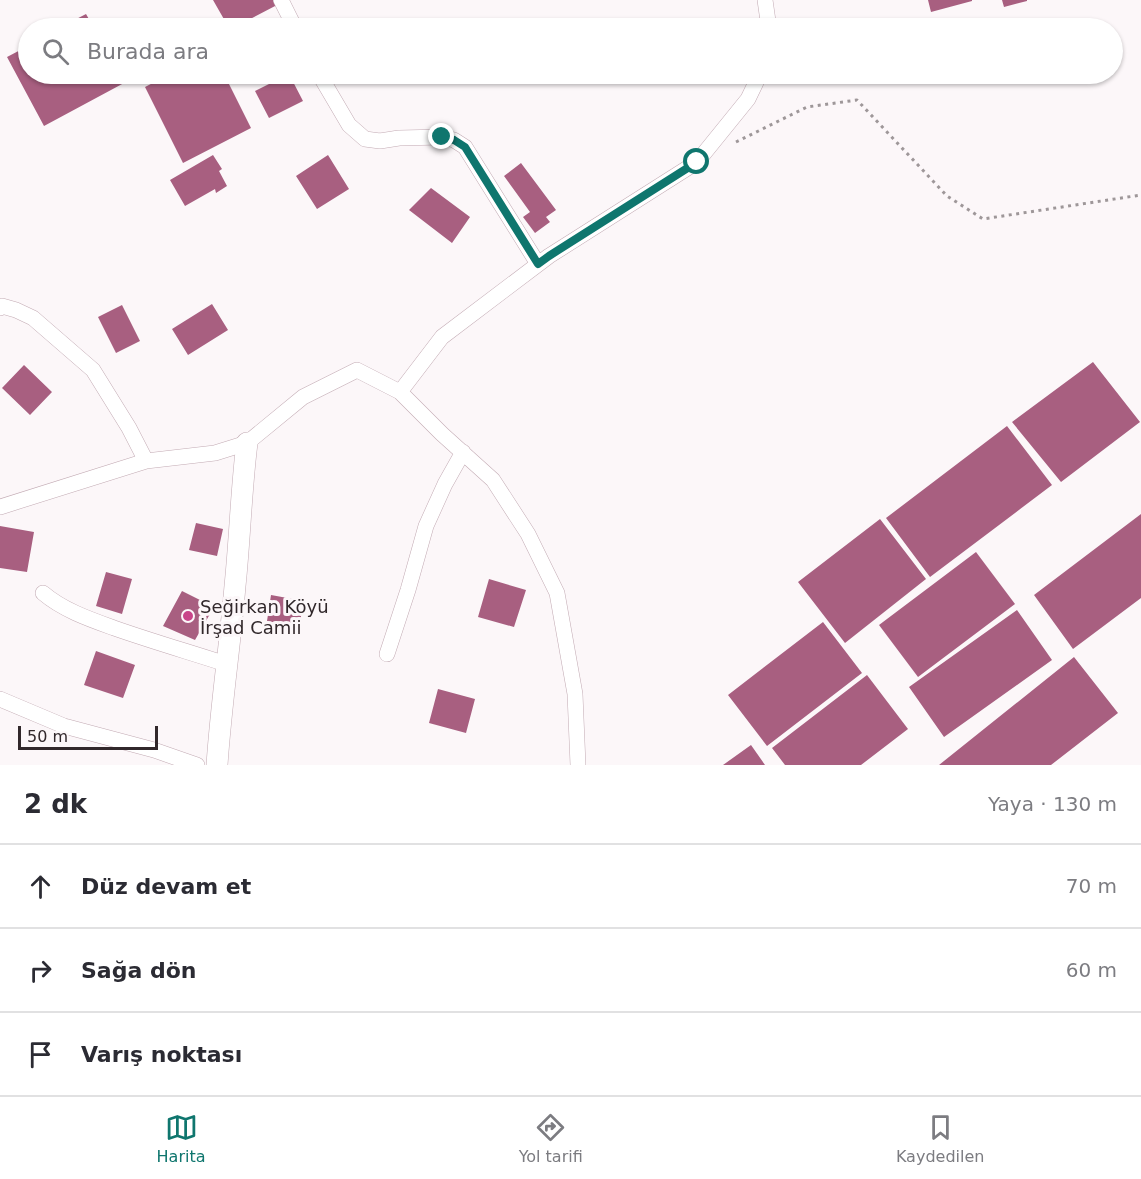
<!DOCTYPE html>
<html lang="tr">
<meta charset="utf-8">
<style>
:root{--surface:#fff;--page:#f7f7f7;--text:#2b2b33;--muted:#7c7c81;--line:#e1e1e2;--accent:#0f766e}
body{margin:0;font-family:"DejaVu Sans",sans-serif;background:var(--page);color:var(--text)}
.scale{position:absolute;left:18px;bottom:15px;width:140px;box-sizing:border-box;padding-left:6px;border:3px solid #31282b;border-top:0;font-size:16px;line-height:21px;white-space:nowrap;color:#31282b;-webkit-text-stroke:4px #fcf7f9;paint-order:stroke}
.stop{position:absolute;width:18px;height:18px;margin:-14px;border:4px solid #0f766e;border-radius:50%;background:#fff}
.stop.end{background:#0f766e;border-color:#fff;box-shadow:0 2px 6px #0008}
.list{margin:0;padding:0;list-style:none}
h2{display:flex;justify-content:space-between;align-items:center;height:78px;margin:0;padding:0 24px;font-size:26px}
h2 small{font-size:20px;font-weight:400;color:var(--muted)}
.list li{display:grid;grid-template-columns:39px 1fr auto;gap:18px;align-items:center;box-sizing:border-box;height:84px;padding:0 24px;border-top:2px solid var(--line)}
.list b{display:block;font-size:22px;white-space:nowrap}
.list em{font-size:20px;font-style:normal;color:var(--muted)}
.icon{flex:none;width:33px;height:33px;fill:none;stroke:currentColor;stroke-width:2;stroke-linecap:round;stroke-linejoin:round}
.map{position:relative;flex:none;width:1141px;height:765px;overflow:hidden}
.search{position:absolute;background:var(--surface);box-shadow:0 2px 4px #0004;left:18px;right:18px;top:18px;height:66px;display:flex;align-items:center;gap:15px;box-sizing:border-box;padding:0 21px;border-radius:33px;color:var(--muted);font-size:22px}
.sheet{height:330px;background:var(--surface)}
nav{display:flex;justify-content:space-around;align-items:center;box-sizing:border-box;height:84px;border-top:2px solid var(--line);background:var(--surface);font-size:16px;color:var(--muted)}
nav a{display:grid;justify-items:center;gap:3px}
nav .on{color:var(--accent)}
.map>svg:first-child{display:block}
.building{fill:#a85f80}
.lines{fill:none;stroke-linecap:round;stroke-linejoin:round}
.street-casing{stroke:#c3abb4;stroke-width:16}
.secondary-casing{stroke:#c3abb4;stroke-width:22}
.path{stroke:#9e9799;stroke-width:3;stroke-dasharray:3 4.5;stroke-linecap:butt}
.street{stroke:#fff;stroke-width:15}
.secondary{stroke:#fff;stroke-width:21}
.route{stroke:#0f766e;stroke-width:8}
.poi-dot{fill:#c94589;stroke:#fcf7f9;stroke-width:2}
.labels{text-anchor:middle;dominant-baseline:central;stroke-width:6;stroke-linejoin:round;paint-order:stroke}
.poi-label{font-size:18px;fill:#31282b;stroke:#fcf7f9;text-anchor:start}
</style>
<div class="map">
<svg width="1141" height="765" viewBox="0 0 1141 765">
<rect width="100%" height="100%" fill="#fcf7f9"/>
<!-- building -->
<path class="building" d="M213 0H275L277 5 233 28H229Z
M928 0H972V1L931 12Z
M1002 0H1027V1L1004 7Z
M86 14 94 28H59Z
M28 46V74H119L124 83 44 126 7 57Z
M170 74H224L251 128 183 163 145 87Z
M289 74 303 101 269 118 255 91Z
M213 155 222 169 219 171 227 186 216 193 215 189 185 206 170 180Z
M328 155 349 189 317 209 296 176Z
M521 163 556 210 546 217 550 222 535 233 523 217 530 212 504 176Z
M431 188 470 217 452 243 409 210Z
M212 304 228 330 188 355 172 329Z
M122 305 140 341 116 353 98 317Z
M1093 362 1140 422 1061 482 1012 422Z
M24 365 52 392 30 415 2 388Z
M1007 426 1052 485 930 577 886 518Z
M1141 514V598L1073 649 1034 595Z
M880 519 926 579 845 643 798 582Z
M196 523 223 529 217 556 189 550Z
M0 526 34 532 27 572 0 568Z
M976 552 1015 604 918 677 879 625Z
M106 572 132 579 122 614 96 606Z
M489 579 526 590 514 627 478 617Z
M182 591 214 607 195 640 163 626Z
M271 595 304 601 299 627 267 621Z
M1017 610 1052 660 944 737 909 687Z
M823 622 862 673 767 746 728 695Z
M96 651 135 665 123 698 84 685Z
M1074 657 1118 713 1051 765H939Z
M867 675 908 729 861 765H785L772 748Z
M438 689 475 699 466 733 429 723Z
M751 745 765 765H723Z"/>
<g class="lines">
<defs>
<path id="street" d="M281 0 295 28
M765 0 769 28
M319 74 349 125 365 139 380 141 399 138 442 137 454 140 465 147 538 264
M0 308 2 306 16 310 33 318 93 370 129 428 146 461
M400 392 442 337 549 256 697 162 748 99 760 74
M0 507 146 461 215 453 247 443 303 397 357 370 400 392 442 434 493 480 528 534 557 593 575 694 578 765
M43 593C63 610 89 619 114 628 151 641 189 652 226 664
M387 654 408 590 426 526 445 484 463 452
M0 699 64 726 154 750 197 765"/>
<path id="secondary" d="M217 765C221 705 230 646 235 586 240 538 241 491 247 443"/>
</defs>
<!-- street casing -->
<use href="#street" class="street-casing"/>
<!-- secondary casing -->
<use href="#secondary" class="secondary-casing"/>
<!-- path -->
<path class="path" d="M736 142 807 107 857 100 947 196 983 219 1141 195"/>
<!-- street -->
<use href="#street" class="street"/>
<!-- secondary -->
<use href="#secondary" class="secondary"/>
</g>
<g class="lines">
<!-- route -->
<path class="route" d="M442 137 454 140 465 147 538 264 549 256 697 162"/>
</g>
<!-- markers -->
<circle class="poi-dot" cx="188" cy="616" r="6"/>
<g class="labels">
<!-- poi labels -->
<g class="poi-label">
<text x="200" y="606">Seğirkan Köyü<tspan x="200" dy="21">İrşad Camii</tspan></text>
</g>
</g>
</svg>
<div class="scale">50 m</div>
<div class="stop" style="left:697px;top:162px"></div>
<div class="stop end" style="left:442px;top:137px"></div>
<div class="search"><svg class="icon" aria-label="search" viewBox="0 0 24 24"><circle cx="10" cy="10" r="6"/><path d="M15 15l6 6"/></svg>Burada ara</div>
</div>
<section class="sheet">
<h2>2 dk<small>Yaya · 130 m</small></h2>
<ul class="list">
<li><svg class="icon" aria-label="ahead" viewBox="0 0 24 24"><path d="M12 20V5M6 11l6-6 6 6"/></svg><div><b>Düz devam et</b></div><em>70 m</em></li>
<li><svg class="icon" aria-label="right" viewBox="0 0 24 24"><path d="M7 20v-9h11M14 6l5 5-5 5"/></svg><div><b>Sağa dön</b></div><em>60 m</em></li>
<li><svg class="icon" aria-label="arrive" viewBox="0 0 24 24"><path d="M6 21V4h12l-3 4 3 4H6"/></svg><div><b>Varış noktası</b></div></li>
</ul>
</section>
<nav>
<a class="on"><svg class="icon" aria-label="map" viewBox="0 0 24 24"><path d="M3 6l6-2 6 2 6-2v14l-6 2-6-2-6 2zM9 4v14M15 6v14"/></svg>Harita</a>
<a><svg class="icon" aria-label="directions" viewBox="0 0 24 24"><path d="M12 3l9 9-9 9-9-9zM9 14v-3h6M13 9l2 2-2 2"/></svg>Yol tarifi</a>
<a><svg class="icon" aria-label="saved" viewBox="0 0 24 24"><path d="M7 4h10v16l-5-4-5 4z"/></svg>Kaydedilen</a>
</nav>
